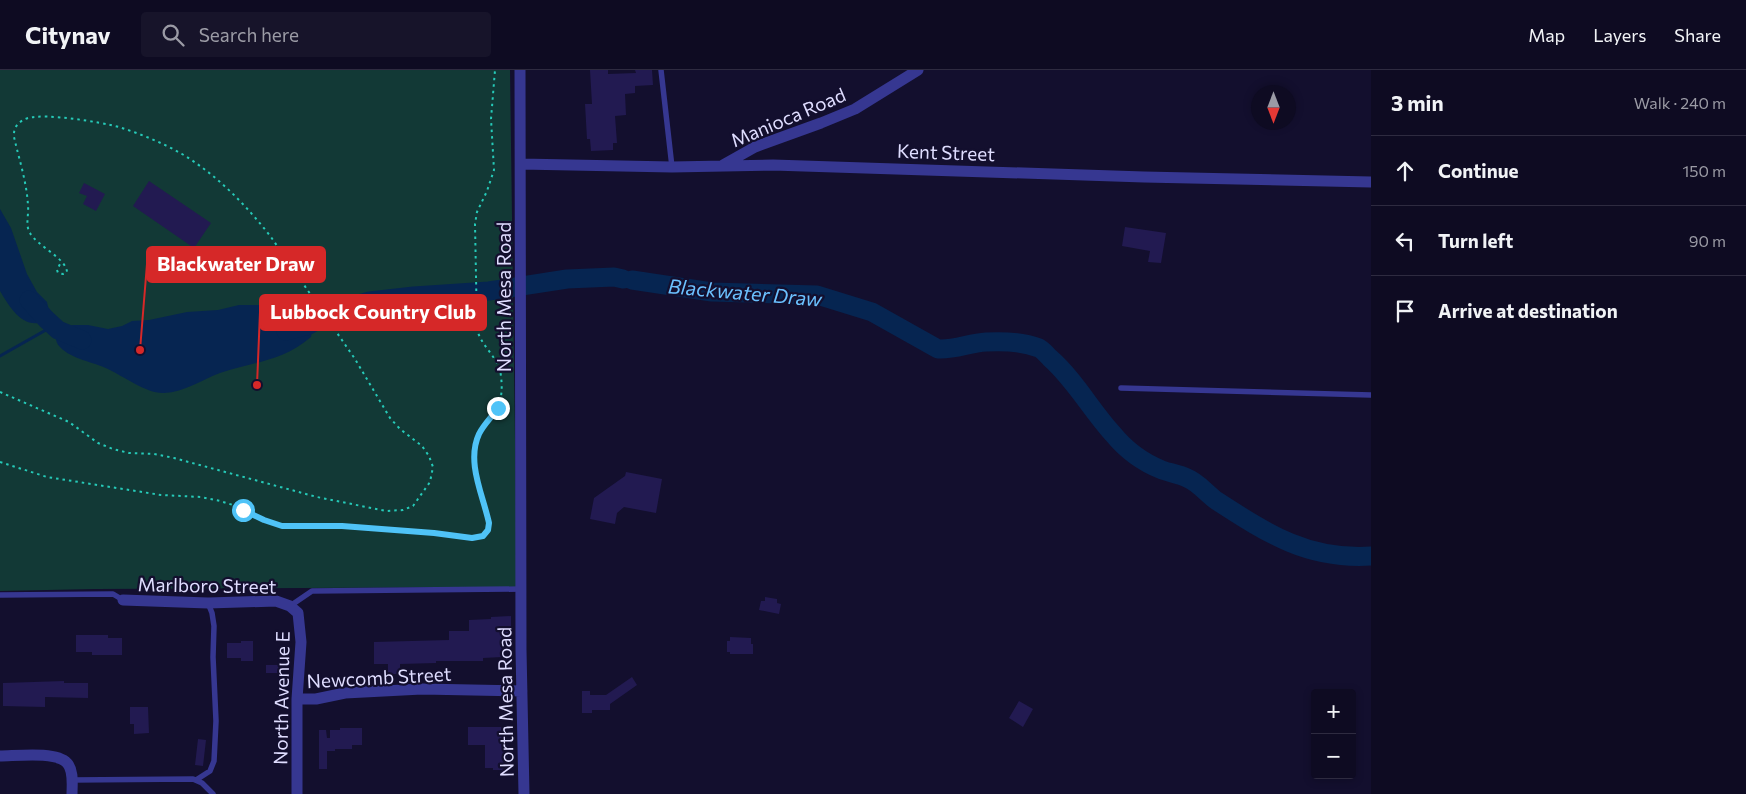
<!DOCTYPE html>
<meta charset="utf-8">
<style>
:root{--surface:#0e0b22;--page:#17142a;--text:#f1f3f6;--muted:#9b9ba5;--line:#2e2b40}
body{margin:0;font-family:Commissioner,sans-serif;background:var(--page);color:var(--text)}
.controls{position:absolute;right:15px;bottom:15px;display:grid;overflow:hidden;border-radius:5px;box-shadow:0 2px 8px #0003}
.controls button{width:45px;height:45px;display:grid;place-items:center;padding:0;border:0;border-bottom:1px solid var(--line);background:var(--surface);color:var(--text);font:25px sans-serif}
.compass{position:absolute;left:1251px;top:15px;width:45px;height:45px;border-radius:50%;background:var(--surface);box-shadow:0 2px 8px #0003;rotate:180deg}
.stop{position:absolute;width:15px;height:15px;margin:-11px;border:4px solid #4fc3f7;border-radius:50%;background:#fff}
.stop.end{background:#4fc3f7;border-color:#fff;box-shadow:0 1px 5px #0008}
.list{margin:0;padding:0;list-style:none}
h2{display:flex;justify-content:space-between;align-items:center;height:65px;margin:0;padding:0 20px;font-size:21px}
h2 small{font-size:16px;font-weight:400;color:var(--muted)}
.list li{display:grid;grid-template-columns:32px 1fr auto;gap:15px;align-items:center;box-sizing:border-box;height:70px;padding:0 20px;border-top:1px solid var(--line)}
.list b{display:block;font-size:19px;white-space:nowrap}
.list em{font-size:16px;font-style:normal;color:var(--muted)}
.icon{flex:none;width:28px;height:28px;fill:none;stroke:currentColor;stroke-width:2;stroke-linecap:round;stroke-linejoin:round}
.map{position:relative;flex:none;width:1371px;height:724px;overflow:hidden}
header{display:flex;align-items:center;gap:30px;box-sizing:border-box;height:70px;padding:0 25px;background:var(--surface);border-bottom:1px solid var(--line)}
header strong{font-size:24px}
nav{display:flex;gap:28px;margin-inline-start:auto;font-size:18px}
.search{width:350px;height:45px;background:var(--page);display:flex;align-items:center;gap:12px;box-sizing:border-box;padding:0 18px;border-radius:5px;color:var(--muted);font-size:19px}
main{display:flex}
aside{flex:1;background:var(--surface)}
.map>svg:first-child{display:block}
.green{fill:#123936}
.water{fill:#062551}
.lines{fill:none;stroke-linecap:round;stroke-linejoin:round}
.stream{stroke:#062551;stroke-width:3}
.river{stroke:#062551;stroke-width:19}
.building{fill:#221a51}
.path{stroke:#26cab8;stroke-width:2;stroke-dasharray:2.5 4;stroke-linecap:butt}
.service{stroke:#363791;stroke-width:5.5}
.minor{stroke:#363791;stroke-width:11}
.route{stroke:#4fc3f7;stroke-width:6}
.labels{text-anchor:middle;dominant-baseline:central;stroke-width:4.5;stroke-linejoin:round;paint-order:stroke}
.street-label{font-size:19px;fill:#dfddff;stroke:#130f2e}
.water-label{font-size:20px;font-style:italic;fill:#6bc1ff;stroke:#130f2e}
.leader{fill:none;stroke:#d62828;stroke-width:2}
.callout-dot{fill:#d62828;stroke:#130f2e;stroke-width:2}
.callout{fill:#d62828;stroke:#d62828;stroke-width:2}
.callout-label{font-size:20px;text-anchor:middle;font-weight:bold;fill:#fff}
</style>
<header>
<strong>Citynav</strong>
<div class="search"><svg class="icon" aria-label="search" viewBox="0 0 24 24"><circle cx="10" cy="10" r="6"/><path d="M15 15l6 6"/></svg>Search here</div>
<nav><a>Map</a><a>Layers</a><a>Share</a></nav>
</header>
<main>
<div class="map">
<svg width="1371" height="724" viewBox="0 0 1371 724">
<rect width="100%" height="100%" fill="#130f2e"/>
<!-- green -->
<path class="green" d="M0 0H510L517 517 95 519 0 521Z"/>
<!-- water -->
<path class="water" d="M0 139 11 158 27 204 37 222 47 232 49 241 48 247 43 252C22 259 9 236 0 221Z
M239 235H263L289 246 306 249 312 260 311 267C282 292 255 291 220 303 201 310 185 322 164 323 147 324 123 306 108 299 94 292 71 289 60 277 55 272 55 267 58 260L73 255H88L108 259 122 256 132 251 149 250 187 242 218 240Z"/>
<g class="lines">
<!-- stream -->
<path class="stream" d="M0 286 53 256"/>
<!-- river -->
<path class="river" d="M632 210 712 222 817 225 872 242 938 279C955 280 969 273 986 272 1003 271 1023 272 1039 278 1043 280 1047 285 1050 288 1075 310 1091 340 1113 364 1126 380 1142 392 1162 400 1170 403 1179 404 1187 408 1198 412 1207 424 1217 431 1268 464 1308 490 1371 486
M29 230 46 249 58 260 82 270
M286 261 309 255 332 242 370 231 414 226 489 221 567 209 614 207 623 209"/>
</g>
<!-- building -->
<path class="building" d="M590 0H608V4L636 3 635 0H652L653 15 635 16V23L625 24 626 45 615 46 617 73H613V80L591 81 590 69H587L585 34H592Z
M149 111 211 153 194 178 133 136Z
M84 113 105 124 96 141 83 134 87 126 79 123Z
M1125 157 1166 163 1161 193 1148 192 1150 181 1122 176Z
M626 402 662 409 656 443 624 437 617 443 615 454 590 449 594 428 625 406Z
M765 527 777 529V533L781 534 779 544 759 540 761 531H765Z
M511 546V572H508V578H502V587L483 588V591H436V593L400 594V604H388V594H374V572L449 570V561H469V550L491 549V547Z
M76 565H108V568H122V585H92V582H76Z
M730 567 751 568V574H753V584H730V582H727V571H730Z
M241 571H253V591H241V588H227V573H241Z
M266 595H282V603H266Z
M632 607 637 615 610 634V640H592V643H582V621H590V625H606Z
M64 611V613H88V628L45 627V637L3 636V613Z
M1019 631 1033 639 1023 657 1009 648Z
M130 637H148L149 663 134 664V654H130Z
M468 657H507L508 700H493V698H485V675H468Z
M340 658H362V675H352V679H335V681H327V699H319V660H326L327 668H330V660H340Z
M198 669 206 670 203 696 195 695Z"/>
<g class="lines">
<!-- path -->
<path class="path" d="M0 322 69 352 98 373 113 379 129 383 154 384 174 388 317 427 386 441 403 440 413 436 430 412 433 397 429 386 422 376 400 359 390 348 355 289 271 167C246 135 217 105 182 84 163 73 141 64 119 57 100 52 46 43 28 48 19 51 13 57 14 67 19 89 27 113 28 136 29 145 25 155 30 163 37 176 66 188 67 202L63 204 58 203 57 200 61 192
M0 392 47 407 161 425 201 427 220 431 233 435 264 450 282 455 342 457 434 463 472 468 478 467 486 463 489 453C484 427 470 400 476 373 479 362 485 355 492 347 501 336 503 321 501 307 500 288 481 277 477 259L475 154 477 142 487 121 494 100 491 49 495 0"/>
<!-- service -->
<path class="service" d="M661 0 672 97
M1121 318 1371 325
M0 525 113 524 123 530
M290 536 312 521 522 519
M72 710 193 709 202 713 213 724
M196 710 210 701 214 691 216 651 213 587 214 556 212 543 208 533"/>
<!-- minor -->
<path class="minor" d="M520 0 521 580 524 724
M521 94 672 97 773 95 1144 107 1371 112
M723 95 755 77 821 53 855 39 918 0
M123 530 208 533 276 531 290 536 298 543 301 572 297 629V724
M297 629H316L345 623 422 619 522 621
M0 686C16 686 56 681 67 693 74 700 72 715 72 724"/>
</g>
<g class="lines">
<!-- route -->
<path class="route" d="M243 440 264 450 282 456H342L434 463 472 468 483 466 488 460 489 453C483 425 466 392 479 364 484 354 492 347 498 338"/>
</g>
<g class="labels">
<!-- street labels -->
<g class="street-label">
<text transform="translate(788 47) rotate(-23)">Manioca Road</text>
<text transform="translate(946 82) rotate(2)">Kent Street</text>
<text transform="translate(503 227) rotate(-90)">North Mesa Road</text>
<text transform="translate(207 515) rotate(1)">Marlboro Street</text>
<text transform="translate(379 607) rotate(-3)">Newcomb Street</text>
<text transform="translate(281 628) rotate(-89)">North Avenue E</text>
<text transform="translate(505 632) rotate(-91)">North Mesa Road</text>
</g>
<!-- water labels -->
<g class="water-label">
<text transform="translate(745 222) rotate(5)">Blackwater Draw</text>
</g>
</g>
<!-- callouts -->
<path class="leader" d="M140 280L147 194M257 315L260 242"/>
<g class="callout-dot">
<circle cx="140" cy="280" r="5"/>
<circle cx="257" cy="315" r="5"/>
</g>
<g class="callout">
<rect x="147" y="177" width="178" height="35" rx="5"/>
<rect x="260" y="225" width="226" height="35" rx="5"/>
</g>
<g class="callout-label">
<text x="236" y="201">Blackwater Draw</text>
<text x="373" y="249">Lubbock Country Club</text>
</g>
</svg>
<div class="controls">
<button>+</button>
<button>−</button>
</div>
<svg class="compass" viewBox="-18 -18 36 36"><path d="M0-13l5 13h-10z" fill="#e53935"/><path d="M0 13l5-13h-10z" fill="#9b9ba5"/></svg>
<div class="stop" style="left:243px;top:440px"></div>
<div class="stop end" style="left:498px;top:338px"></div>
</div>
<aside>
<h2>3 min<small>Walk · 240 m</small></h2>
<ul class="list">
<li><svg class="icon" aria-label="ahead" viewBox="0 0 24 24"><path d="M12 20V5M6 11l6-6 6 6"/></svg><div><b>Continue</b></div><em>150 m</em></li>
<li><svg class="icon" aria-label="left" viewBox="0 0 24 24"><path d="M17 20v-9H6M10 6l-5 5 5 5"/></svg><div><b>Turn left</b></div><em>90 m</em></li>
<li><svg class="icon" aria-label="arrive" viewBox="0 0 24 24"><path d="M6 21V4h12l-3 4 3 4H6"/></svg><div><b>Arrive at destination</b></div></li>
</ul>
</aside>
</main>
